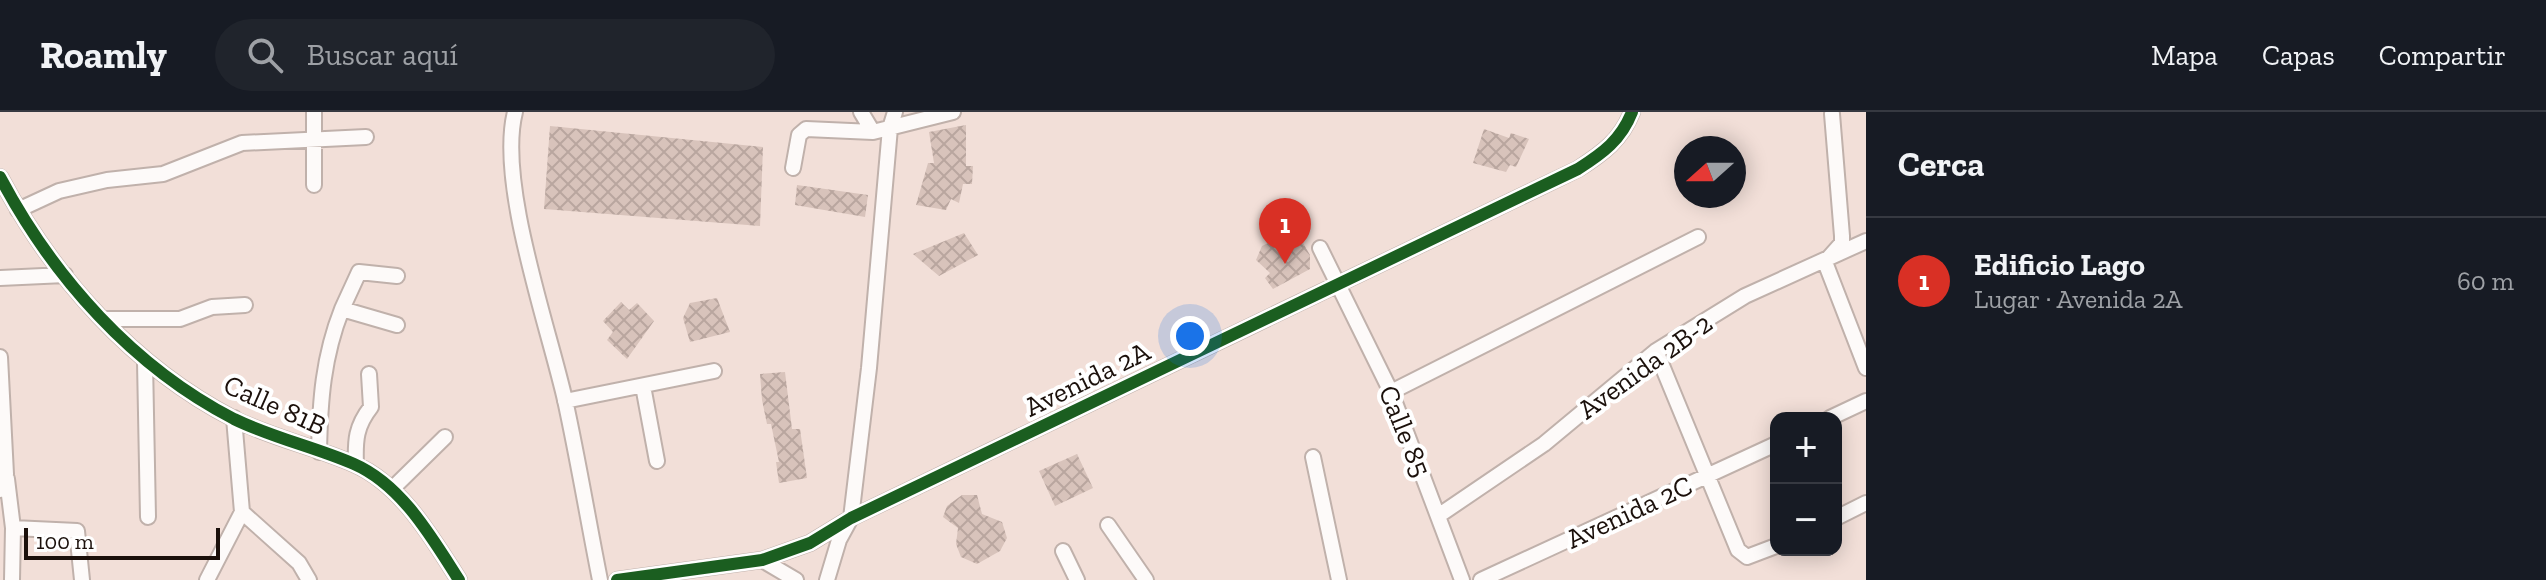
<!DOCTYPE html>
<html lang="es">
<meta charset="utf-8">
<style>
:root{--surface:#171b24;--page:#20242c;--text:#f1f3f6;--muted:#9ea1a6;--line:#363941;--accent:#d93025}
body{margin:0;font-family:"Zilla Slab",serif;background:var(--page);color:var(--text)}
.controls{position:absolute;right:24px;bottom:24px;display:grid;overflow:hidden;border-radius:16px;box-shadow:0 4px 20px #0003}
.controls button{width:72px;height:72px;display:grid;place-items:center;padding:0;border:0;border-bottom:2px solid var(--line);background:var(--surface);color:var(--text);font:40px sans-serif}
.compass{position:absolute;left:1674px;top:24px;width:72px;height:72px;border-radius:50%;background:var(--surface);box-shadow:0 4px 20px #0003;rotate:249deg}
.scale{position:absolute;left:24px;bottom:20px;width:196px;box-sizing:border-box;padding-left:8px;border:4px solid #1b100b;border-top:0;font-size:22px;line-height:28px;white-space:nowrap;color:#1b100b;-webkit-text-stroke:6px #fff;paint-order:stroke}
.you{position:absolute;left:1190px;top:224px;width:28px;height:28px;margin:-20px;border:6px solid #fff;border-radius:50%;background:#1a73e8;box-shadow:0 0 0 12px #1a73e833}
.badge{display:grid;place-items:center;width:52px;height:52px;border-radius:50%;background:var(--accent);color:#fff;font-size:26px;font-weight:700}
.pin{position:absolute;translate:-50% -66px;filter:drop-shadow(0 2px 4px #0008)}
.pin::after{content:'';position:absolute;top:42px;width:28px;height:24px;background:inherit;clip-path:polygon(0 0,100% 0,50% 100%)}
.list{margin:0;padding:0;list-style:none}
h2{display:flex;justify-content:space-between;align-items:center;height:104px;margin:0;padding:0 32px;font-size:34px}
h2 small{font-size:26px;font-weight:400;color:var(--muted)}
.list li{display:grid;grid-template-columns:52px 1fr auto;gap:24px;align-items:center;box-sizing:border-box;height:128px;padding:0 32px;border-top:2px solid var(--line)}
.list b{display:block;font-size:30px;white-space:nowrap}
.list p{margin:0;font-size:26px;white-space:nowrap;color:var(--muted)}
.list em{font-size:26px;font-style:normal;color:var(--muted)}
.icon{flex:none;width:44px;height:44px;fill:none;stroke:currentColor;stroke-width:2;stroke-linecap:round;stroke-linejoin:round}
.map{position:relative;flex:none;width:1866px;height:468px;overflow:hidden}
header{display:flex;align-items:center;gap:48px;box-sizing:border-box;height:112px;padding:0 40px;background:var(--surface);border-bottom:2px solid var(--line)}
header strong{font-size:38px}
nav{display:flex;gap:44px;margin-inline-start:auto;font-size:28px}
.search{width:560px;height:72px;background:var(--page);display:flex;align-items:center;gap:20px;box-sizing:border-box;padding:0 28px;border-radius:44px;color:var(--muted);font-size:30px}
main{display:flex}
aside{flex:1;background:var(--surface)}
.map>svg:first-child{display:block}
.building{fill:url(#building-cross-hatch)}
.lines{fill:none;stroke-linecap:round;stroke-linejoin:round}
.minor-casing{stroke:#c0b1ab;stroke-width:18}
.minor{stroke:#fdfaf9;stroke-width:14}
.cycleway-casing{stroke:#fff;stroke-width:17}
.cycleway{stroke:#1b5e20;stroke-width:12}
.labels{text-anchor:middle;dominant-baseline:central;stroke-width:8;stroke-linejoin:round;paint-order:stroke}
.street-label{font-size:28px;fill:#1b100b;stroke:#fff}
</style>
<header>
<strong>Roamly</strong>
<div class="search"><svg class="icon" aria-label="search" viewBox="0 0 24 24"><circle cx="10" cy="10" r="6"/><path d="M15 15l6 6"/></svg>Buscar aquí</div>
<nav><a>Mapa</a><a>Capas</a><a>Compartir</a></nav>
</header>
<main>
<div class="map">
<svg width="1866" height="468" viewBox="0 0 1866 468">
<defs>
<pattern id="building-cross-hatch" width="8" height="8" patternUnits="userSpaceOnUse" patternTransform="scale(2)"><rect width="8" height="8" fill="#d8c3bb"/><path d="M0 0l8 8M0 8l8-8" fill="none" stroke="#b9a69f"/></pattern>
</defs>
<rect width="100%" height="100%" fill="#f2dfd8"/>
<!-- building -->
<path class="building" d="M966 13V54H973L972 72H963L959 91 951 87 946 98 916 93 928 51H934L929 20Z
M550 14 763 35 760 114 544 97Z
M1484 17 1509 26 1511 21 1529 27 1516 55 1510 53 1506 60 1473 51Z
M797 73 868 83 865 105 795 93Z
M964 121 978 143 939 164 913 142Z
M1284 123 1299 124 1310 143V157L1273 177 1265 166 1270 161 1256 148 1262 134Z
M717 186 730 220 690 230 683 206 690 191Z
M621 190 629 198 637 191 654 209 627 247 607 228 613 220 603 209Z
M785 260 792 317H800L807 366 779 371 776 350H779L771 312H767L762 288 760 262Z
M1077 342 1093 376 1055 394 1039 359Z
M962 383H977L982 402 1002 410 1007 426 1000 439 977 452 961 445 956 432 958 416 943 405 947 394Z"/>
<g class="lines">
<defs>
<path id="minor" d="M515 0C497 70 548 213 565 288 578 347 588 408 600 468
M861 0 873 20
M1832 2 1842 124V131L1825 150 1866 256
M793 56 799 23 806 17 873 20 953 0
M0 65C53 165 133 255 234 307 273 326 315 335 354 352 402 373 432 426 459 468
M314 73V0
M18 98 59 79 107 68 163 62 242 31 366 25
M1320 136 1391 280 1462 468
M0 166 65 163
M342 197 359 160 397 164
M102 207H180L212 195 245 193
M1656 239 1738 438 1747 445 1776 434
M0 245 6 362 0 378
M145 250 148 405
M643 274 657 349
M1391 280 1698 125
M565 289 714 259
M1830 306 1866 289
M319 340C320 289 323 245 342 197L397 213
M1313 345 1339 468
M356 353C355 328 356 314 371 295L369 262
M7 367 13 416 12 468
M392 377 445 325
M242 400 299 451 309 468
M1438 404 1544 332 1656 239 1745 184 1866 129
M1836 406 1866 391
M1108 413 1146 468
M13 416 77 419 82 468
M1063 439 1077 468
M762 448 796 468
M207 468 242 400 234 306
M617 468 762 448 810 431 851 406 1578 57C1603 41 1621 28 1632 0
M827 468 839 428 851 406 869 256 890 16 895 0
M1481 468 1776 332"/>
</defs>
<!-- minor casing -->
<use href="#minor" class="minor-casing"/>
<!-- minor -->
<use href="#minor" class="minor"/>
<defs>
<path id="cycleway" d="M0 65C53 165 133 255 234 307 273 326 315 335 354 352 402 373 432 426 459 468
M617 468 762 448 810 431 851 406 1578 57C1603 41 1621 28 1632 0"/>
</defs>
<!-- cycleway casing -->
<use href="#cycleway" class="cycleway-casing"/>
<!-- cycleway -->
<use href="#cycleway" class="cycleway"/>
</g>
<g class="labels">
<!-- street labels -->
<g class="street-label">
<text transform="translate(1645 254) rotate(-36)">Avenida 2B-2</text>
<text transform="translate(1087 267) rotate(-26)">Avenida 2A</text>
<text transform="translate(275 293) rotate(24)">Calle 81B</text>
<text transform="translate(1405 319) rotate(68)">Calle 85</text>
<text transform="translate(1629 400) rotate(-25)">Avenida 2C</text>
</g>
</g>
</svg>
<div class="controls">
<button>+</button>
<button>−</button>
</div>
<svg class="compass" viewBox="-18 -18 36 36"><path d="M0-13l5 13h-10z" fill="#e53935"/><path d="M0 13l5-13h-10z" fill="#9ea1a6"/></svg>
<div class="scale">100 m</div>
<div class="you"></div>
<div class="pin badge" style="left:1285px;top:152px">1</div>
</div>
<aside>
<h2>Cerca<small></small></h2>
<ul class="list">
<li><span class="badge">1</span><div><b>Edificio Lago</b><p>Lugar · Avenida 2A</p></div><em>60 m</em></li>
</ul>
</aside>
</main>
